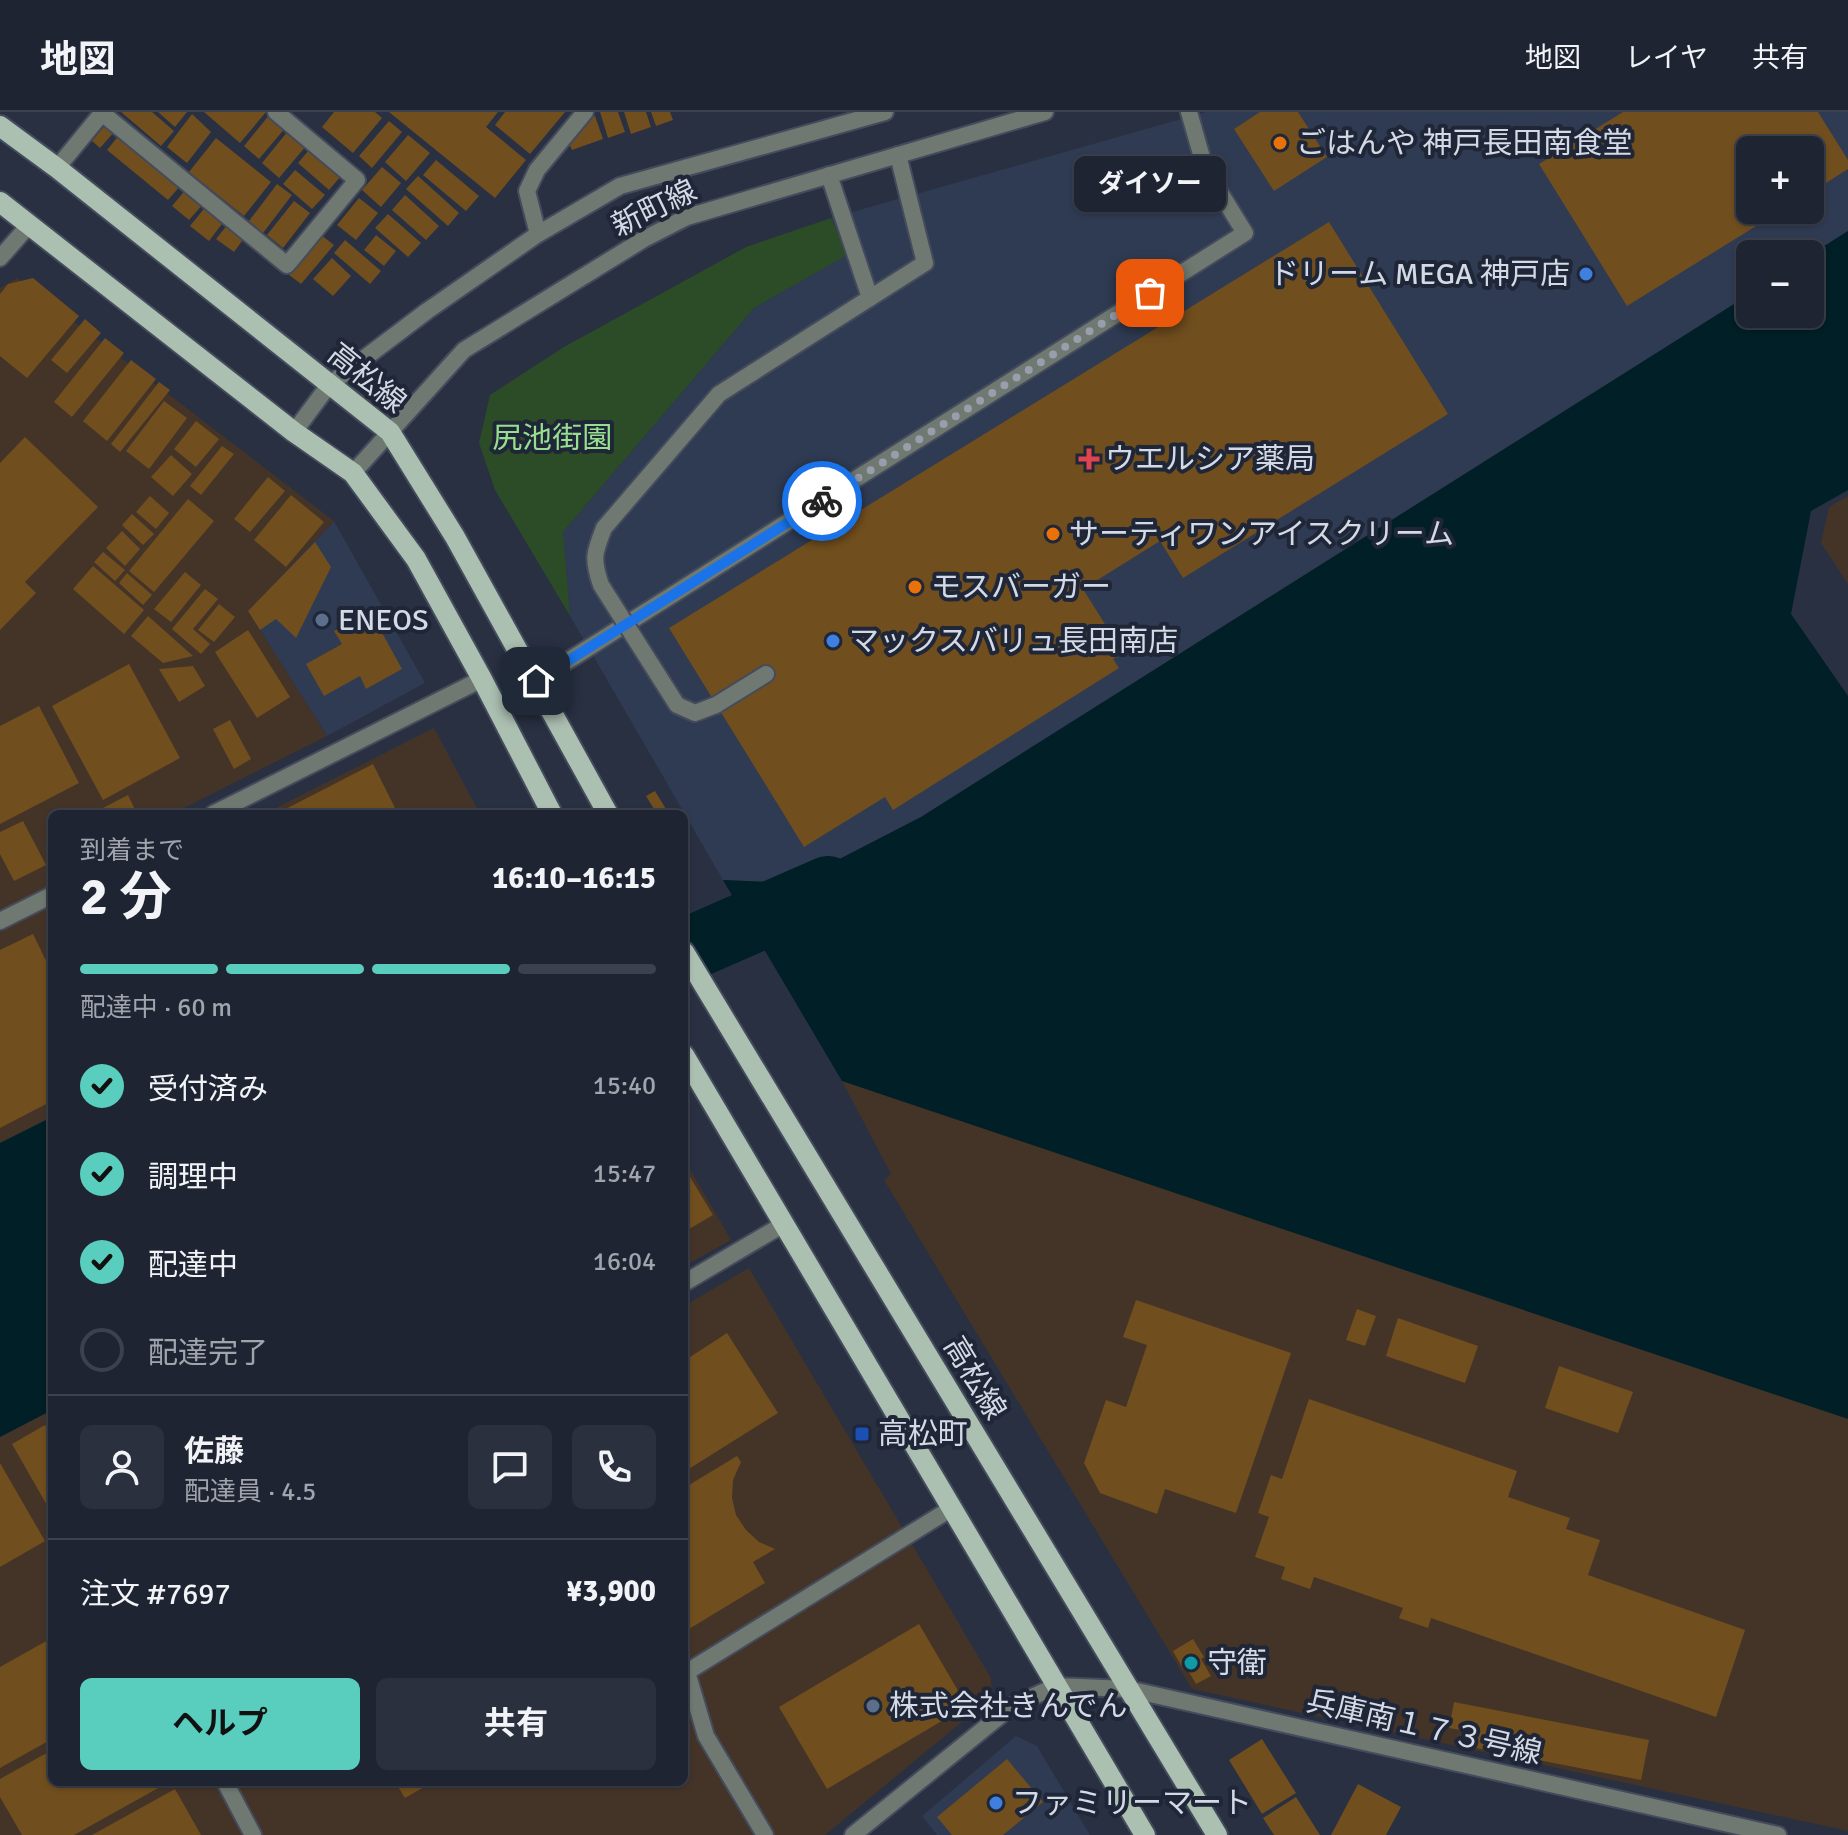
<!DOCTYPE html>
<html lang="ja">
<head>
<meta charset="utf-8">
<style>
	:root { --surface:#1e2432; --page:#2b303e; --text:#f1f3f6; --muted:#a1a4ac; --line:#3c414d; --accent:#59cebe }
	body { margin:0; font-family:Signika,"Noto Sans JP",sans-serif; background:var(--page); color:var(--text); height:100vh; display:flex; flex-direction:column; font-size:30px; white-space:nowrap }
	* { box-sizing:border-box; margin:0 }
	p { font-size:26px; color:var(--muted) }
	.icon { flex:none; width:44px; height:44px; fill:none; stroke:currentColor; stroke-width:2; stroke-linecap:round; stroke-linejoin:round }
	.map { position:relative; flex:1; overflow:hidden }
	.sheet { position:absolute; left:48px; top:698px; width:640px; height:976px; display:flex; flex-direction:column; background:var(--surface); border-radius:12px; box-shadow:0 2px 6px #0004,0 0 0 2px var(--line) }
	.sheet>* { flex:none }
	.tools { position:absolute; left:1736px; top:24px; display:grid; gap:16px }
	.tools a { display:grid; place-items:center; width:88px; height:88px; border-radius:12px; background:var(--surface); box-shadow:0 2px 6px #0004,0 0 0 2px var(--line); font-size:40px }
	.pin { position:absolute; display:grid; place-items:center; width:68px; height:68px; color:#fff; margin:-34px; border-radius:16px; box-shadow:0 4px 12px #0006 }
	.courier { position:absolute; display:grid; place-items:center; width:80px; height:80px; margin:-40px; border:6px solid #1a73e8; border-radius:50%; background:#fff; color:#222; box-shadow:0 2px 10px #0007 }
	.bubble { position:absolute; height:56px; border-radius:12px; background:var(--surface); box-shadow:0 2px 6px #0004,0 0 0 2px var(--line); font-size:26px; font-weight:700; line-height:56px; text-align:center }
	.summary em { font-style:normal; font-weight:700 }
	.summary div { display:flex; flex-direction:column-reverse }
	.summary { display:flex; align-items:center; justify-content:space-between; height:136px; padding:0 32px }
	h1 { font-size:52px; font-weight:700; line-height:60px }
	.bar { display:grid; grid-template-columns:repeat(4,1fr); gap:12px 8px; align-content:center; height:96px; padding:0 32px }
	.bar i { height:10px; border-radius:6px; background:var(--line) }
	.bar .current { background:var(--accent) }
	.bar p { grid-column:span 4 }
	.line { display:flex; align-items:center; gap:20px; padding:0 32px; border-top:2px solid var(--line) }
	.line div { flex:1 }
	.round { display:grid; place-items:center; flex:none; width:84px; height:84px; border-radius:12px; background:var(--page) }
	ol { padding:0 32px; list-style:none }
	li { display:flex; align-items:center; gap:24px; height:88px }
	li p { margin-inline-start:auto }
	li .icon { padding:8px; border-radius:50%; background:var(--accent); color:#111; stroke-width:4 }
	li:last-child { color:var(--muted) }
	li i { width:44px; height:44px; border:4px solid var(--line); border-radius:50% }
	.primary-button { display:flex; gap:16px; margin-top:auto; padding:16px 32px }
	.primary-button a { flex:1; height:92px; border-radius:12px; background:var(--accent); color:#111; font-size:32px; font-weight:700; line-height:92px; text-align:center }
	.primary-button a+a { background:var(--page); color:var(--text) }
	header { display:flex; align-items:center; gap:48px; box-sizing:border-box; height:112px; padding:0 40px; background:var(--surface); border-bottom:2px solid var(--line) }
	header strong { font-size:38px }
	nav { display:flex; gap:44px; margin-inline-start:auto; font-size:28px }
	.map>svg:first-child { display:block }
	.built { fill:#2f3b52; fill-rule:evenodd }
	.industrial { fill:#443428 }
	.green { fill:#2b4c27 }
	.water { fill:#001f26 }
	.lines { fill:none; stroke-linecap:round; stroke-linejoin:round }
	.river { stroke:#001f26; stroke-width:64 }
	.building { fill:#704e1e }
	.service-casing { stroke:#444b5c; stroke-width:20 }
	.minor-casing { stroke:#444b5c; stroke-width:20 }
	.tertiary-casing { stroke:#444b5c; stroke-width:20 }
	.primary-casing { stroke:#444b5c; stroke-width:24 }
	.service { stroke:#6f7871; stroke-width:16 }
	.minor { stroke:#6f7871; stroke-width:16 }
	.tertiary { stroke:#6f7871; stroke-width:16 }
	.primary { stroke:#acc0b2; stroke-width:20 }
	.service-bridge-casing { stroke:#444b5c; stroke-width:20; stroke-linecap:butt }
	.service-bridge { stroke:#6f7871; stroke-width:16 }
	.done { stroke:#989eac; stroke-width:8; stroke-dasharray:0 14.4 }
	.route { stroke:#1a73e8; stroke-width:10 }
	.food-dot { fill:#e8710a; stroke:#1e2637; stroke-width:3 }
	.shop-dot { fill:#3f7fe0; stroke:#1e2637; stroke-width:3 }
	.health-dot { fill:#e0444e; stroke:#1e2637; stroke-width:3 }
	.service-dot { fill:#5c6f8a; stroke:#1e2637; stroke-width:3 }
	.transit-dot { fill:#1a4fb4; stroke:#1e2637; stroke-width:3 }
	.culture-dot { fill:#0f9aa8; stroke:#1e2637; stroke-width:3 }
	.labels { text-anchor:middle; stroke-width:8; stroke-linejoin:round; paint-order:stroke }
	.poi-label { font-size:30px; fill:#d4dae5; stroke:#1e2637; text-anchor:start }
	.street-label { font-size:30px; fill:#d4dae5; stroke:#1e2637 }
	.park-label { font-size:30px; fill:#97de8f; stroke:#1e2637 }
</style>
</head>
<body>
<header>
<strong>地図</strong>
<nav><a>地図</a><a>レイヤ</a><a>共有</a></nav>
</header>
<div class="map">
<svg width="1848" height="1723" viewBox="0 0 1848 1723">
	<rect width="100%" height="100%" fill="#283042"/>
	<g class="built">
		<path d="M1206 0H1848V119L1810 143 1750 142V182L921 705 793 771 723 768 570 504 563 420 754 196 846 143 831 106ZM1750 38H1810V98H1750Z"/>
		<path d="M334 409 425 571 327 624 248 499Z"/>
		<path d="M1016 1624 1037 1634 1090 1723H937L922 1704Z"/>
	</g>
	<g class="industrial">
		<path d="M17 166 334 409 248 499 327 624 172 702H52V1005L0 1031V176Z"/>
		<path d="M1848 384V472L1821 431 1829 395Z"/>
		<path d="M434 616 480 702H264Z"/>
		<path d="M842 969 1848 1306V1719L1192 1577 884 1068 891 1062Z"/>
		<path d="M684 1047 731 1128 684 1154Z"/>
		<path d="M749 1156 991 1566 992 1585 825 1723H0V1325L52 1298V1670H684V1194Z"/>
	</g>
	<path class="green" d="M831 106 847 143 754 196 563 420 570 504 495 378 479 331 490 283 564 235 746 135Z"/>
	<g class="water">
		<path d="M1848 119V378L1811 399 1791 502 1848 584V1307L842 969 723 768 793 771 921 705 1750 182V202H1810V143Z"/>
		<path d="M52 1005V1298L0 1325V1031Z"/>
	</g>
	<g class="lines">
		<path class="river" d="M684 839 828 776"/>
	</g>
	<g class="building">
		<path d="M121 0H152L174 19 161 34Z"/>
		<path d="M158 0H187L175 15Z"/>
		<path d="M204 0H266L240 31Z"/>
		<path d="M334 0H375L382 6 353 41 322 15Z"/>
		<path d="M389 0H498L486 15 526 48 495 86Z"/>
		<path d="M505 0H565L530 42 495 13Z"/>
		<path d="M600 0H618L625 20 608 26Z"/>
		<path d="M624 0H646L651 15 631 22Z"/>
		<path d="M651 0H670L673 8 656 14Z"/>
		<path d="M1260 0H1298L1327 45 1274 79 1234 17Z"/>
		<path d="M1623 0H1818L1848 48V57L1810 81V38H1750V98H1782L1627 194 1539 52Z"/>
		<path d="M192 2 211 20 187 51 167 35Z"/>
		<path d="M270 2 286 15 259 47 244 34Z"/>
		<path d="M595 4 603 27 572 38 568 29 586 7Z"/>
		<path d="M389 9 402 20 372 56 359 44Z"/>
		<path d="M107 11 116 18 100 36 92 29Z"/>
		<path d="M288 19 306 34 279 66 262 51Z"/>
		<path d="M120 22 181 73 168 88 107 38Z"/>
		<path d="M408 23 430 41 406 69 385 50Z"/>
		<path d="M216 26 271 70 244 104 189 60Z"/>
		<path d="M309 38 341 64 329 78 298 51Z"/>
		<path d="M436 48 479 84 466 99 423 63Z"/>
		<path d="M382 55 401 71 381 95 362 78Z"/>
		<path d="M295 58 325 83 312 97 283 72Z"/>
		<path d="M418 64 459 101 448 114 406 77Z"/>
		<path d="M277 72 292 83 263 121 249 109Z"/>
		<path d="M187 76 204 91 189 108 172 94Z"/>
		<path d="M405 83 439 114 426 128 392 98Z"/>
		<path d="M359 86 378 101 356 128 337 113Z"/>
		<path d="M294 89 310 101 283 136 267 123Z"/>
		<path d="M207 93 225 108 209 129 190 114Z"/>
		<path d="M388 102 421 131 408 145 375 116Z"/>
		<path d="M1329 110 1448 302 1183 466 1160 429 1083 477 1123 541 1113 547 1119 556 893 698 885 685 804 735 669 516Z"/>
		<path d="M228 112 245 125 234 140 216 127Z"/>
		<path d="M321 123 334 133 301 172 288 162Z"/>
		<path d="M376 123 396 139 384 154 364 138Z"/>
		<path d="M345 128 381 159 370 172 334 141Z"/>
		<path d="M332 146 351 164 333 184 313 167Z"/>
		<path d="M33 166 79 204 27 266 0 244V182L8 172Z"/>
		<path d="M85 207 101 221 67 261 51 248Z"/>
		<path d="M105 226 124 241 72 305 54 290Z"/>
		<path d="M131 248 156 267 107 329 83 309Z"/>
		<path d="M159 270 170 278 120 340 111 332Z"/>
		<path d="M164 289 187 306 149 357 126 339Z"/>
		<path d="M196 309 219 327 196 355 174 337Z"/>
		<path d="M25 325 98 395 25 470 36 481 0 518V351Z"/>
		<path d="M222 334 234 342 201 383 190 374Z"/>
		<path d="M171 343 192 362 173 384 151 365Z"/>
		<path d="M268 365 285 379 250 420 234 407Z"/>
		<path d="M291 383 324 410 286 455 254 428Z"/>
		<path d="M150 384 169 401 156 417 136 400Z"/>
		<path d="M188 387 214 409 154 480 129 459Z"/>
		<path d="M132 402 154 422 143 433 122 413Z"/>
		<path d="M122 419 140 437 125 454 106 436Z"/>
		<path d="M315 430 331 455 296 526 276 507 260 518 248 499Z"/>
		<path d="M103 440 125 458 115 469 94 450Z"/>
		<path d="M93 454 144 498 124 522 73 477Z"/>
		<path d="M185 460 201 473 171 510 154 497Z"/>
		<path d="M127 461 152 483 143 493 119 471Z"/>
		<path d="M205 477 218 487 193 517 210 532 201 542 172 517Z"/>
		<path d="M219 492 235 505 214 530 198 518Z"/>
		<path d="M370 499 402 557 366 577 360 564 324 584 306 552 342 532 334 519Z"/>
		<path d="M148 504 193 544 163 551 131 524Z"/>
		<path d="M248 518 290 585 257 606 215 540Z"/>
		<path d="M129 552 180 646 103 688 52 594Z"/>
		<path d="M193 554 205 574 179 590 159 557Z"/>
		<path d="M39 594 79 671 0 712V614Z"/>
		<path d="M230 608 251 647 234 657 213 617Z"/>
		<path d="M373 652 398 702H276Z"/>
		<path d="M655 679 669 702H657L646 684Z"/>
		<path d="M128 683 137 702H106L103 696Z"/>
		<path d="M23 709 46 753 14 769 0 742V720Z"/>
		<path d="M33 822 52 861V989L0 1016V838Z"/>
		<path d="M684 1055 713 1103 684 1120Z"/>
		<path d="M1136 1188 1291 1241 1236 1401 1165 1377 1157 1402 1100 1381 1084 1351 1106 1288 1126 1295 1147 1233 1123 1225Z"/>
		<path d="M1357 1197 1376 1204 1365 1234 1346 1228Z"/>
		<path d="M1398 1206 1478 1234 1465 1271 1386 1244Z"/>
		<path d="M727 1221 778 1301 684 1360V1249Z"/>
		<path d="M1559 1254 1633 1280 1618 1321 1545 1296Z"/>
		<path d="M1309 1287 1517 1359 1508 1385 1570 1406 1566 1417 1600 1428 1588 1463 1745 1518 1716 1605 1431 1506 1428 1516 1399 1506 1403 1496 1314 1465 1310 1477 1281 1467 1285 1455 1255 1445 1269 1405 1258 1401 1271 1363 1282 1367Z"/>
		<path d="M45 1313 52 1324V1402L12 1332Z"/>
		<path d="M737 1344 741 1350 733 1368 732 1386 736 1403 746 1418 759 1430 775 1437 753 1450 765 1471 684 1520V1376Z"/>
		<path d="M0 1351 45 1429 0 1455Z"/>
		<path d="M919 1512 967 1594 827 1677 779 1595Z"/>
		<path d="M50 1527 52 1531V1627L0 1656V1555Z"/>
		<path d="M1193 1527 1204 1545 1201 1547 1211 1564 1196 1572 1186 1555 1183 1557 1173 1539Z"/>
		<path d="M1454 1590 1649 1628 1641 1668 1476 1636 1479 1621 1449 1616Z"/>
		<path d="M1262 1627 1296 1681 1262 1702 1229 1648Z"/>
		<path d="M52 1638V1670H169L74 1723H22L0 1685V1667Z"/>
		<path d="M1007 1647 1043 1690 1003 1723H952L937 1705Z"/>
		<path d="M395 1670H433L405 1686Z"/>
		<path d="M1358 1672 1401 1695 1386 1723H1331Z"/>
		<path d="M175 1677 201 1723H92Z"/>
		<path d="M1296 1685 1320 1723H1274L1263 1706Z"/>
	</g>
	<g class="lines">
		<defs>
			<g id="service">
				<path d="M829 63 870 186"/>
				<path d="M538 122 527 79 537 58 585 0"/>
				<path d="M752 261 925 151 898 43"/>
				<path d="M536 569 1245 121 1205 56 1189 0"/>
				<path d="M716 593 766 562"/>
				<path d="M684 1171 784 1112"/>
				<path d="M225 1670 253 1723"/>
				<path d="M765 1723 706 1624 687 1560 952 1396"/>
				<path d="M853 1723 1012 1594 1056 1574"/>
			</g>
			<g id="minor">
				<path d="M102 1 287 153 357 68 276 0"/>
				<path d="M57 56 103 0"/>
				<path d="M0 146 30 112"/>
				<path d="M213 702 482 567"/>
				<path d="M0 809 52 783"/>
				<path d="M1056 1574 1128 1577 1778 1723"/>
			</g>
			<g id="tertiary">
				<path d="M294 320 329 273 427 199 538 122 620 74 885 0"/>
				<path d="M353 361 464 238 644 127 687 105 1045 0"/>
			</g>
			<g id="primary">
				<path d="M0 14 57 56 390 320 455 425 608 702"/>
				<path d="M0 90 294 320 353 361 416 447 482 567 552 702"/>
				<path d="M684 840 1217 1723"/>
				<path d="M684 943 1145 1723"/>
			</g>
		</defs>
		<use href="#service" class="service-casing"/>
		<use href="#minor" class="minor-casing"/>
		<use href="#tertiary" class="tertiary-casing"/>
		<use href="#primary" class="primary-casing"/>
		<use href="#service" class="service"/>
		<use href="#minor" class="minor"/>
		<use href="#tertiary" class="tertiary"/>
		<use href="#primary" class="primary"/>
		<defs>
			<path id="service-bridge" d="M716 593 695 601 677 593 601 473C592 447 594 441 604 416L719 282 752 261"/>
		</defs>
		<use href="#service-bridge" class="service-bridge-casing"/>
		<use href="#service-bridge" class="service-bridge"/>
	</g>
	<g class="lines">
		<path class="done" d="M822 389 1150 181"/>
		<path class="route" d="M536 569 822 389"/>
	</g>
	<g class="food-dot">
		<circle cx="1280" cy="31" r="8"/>
		<circle cx="1053" cy="422" r="8"/>
		<circle cx="915" cy="475" r="8"/>
	</g>
	<g class="shop-dot">
		<circle cx="1586" cy="162" r="8"/>
		<circle cx="833" cy="529" r="8"/>
		<circle cx="996" cy="1691" r="8"/>
	</g>
	<path class="health-dot" d="M1085 335h8v8h8v8h-8v8h-8v-8h-8v-8h8z"/>
	<g class="service-dot">
		<circle cx="322" cy="508" r="8"/>
		<circle cx="873" cy="1594" r="8"/>
	</g>
	<rect class="transit-dot" x="854" y="1314" width="16" height="16" rx="4"/>
	<circle class="culture-dot" cx="1191" cy="1551" r="8"/>
	<g class="labels">
		<g class="poi-label">
			<text x="1296" y="41">ごはんや 神戸長田南食堂</text>
			<text x="1570" y="172" text-anchor="end">ドリーム MEGA 神戸店</text>
			<text x="1105" y="357">ウエルシア薬局</text>
			<text x="1069" y="432">サーティワンアイスクリーム</text>
			<text x="931" y="485">モスバーガー</text>
			<text x="338" y="518">ENEOS</text>
			<text x="849" y="539">マックスバリュ長田南店</text>
			<text x="878" y="1332">高松町</text>
			<text x="1207" y="1561">守衛</text>
			<text x="889" y="1604">株式会社きんでん</text>
			<text x="1012" y="1701">ファミリーマート</text>
		</g>
		<g class="street-label">
			<text transform="translate(654 96) rotate(-26)" y="10">新町線</text>
			<text transform="translate(367 266) rotate(39)" y="10">高松線</text>
			<text transform="translate(975 1266) rotate(59)" y="10">高松線</text>
			<text transform="translate(1424 1615) rotate(13)" y="10">兵庫南１７３号線</text>
		</g>
		<g class="park-label">
			<text x="552" y="336">尻池街園</text>
		</g>
	</g>
</svg>
<div class="tools">
<a>+</a>
<a>−</a>
</div>
<div class="pin" style="left:1150px;top:181px;background:#ea580c"><svg class="icon" aria-label="bag" viewBox="0 0 24 24"><path d="M5 8h14l-1 12H6zM9 8a3 3 0 0 1 6 0"/></svg></div>
<div class="pin" style="left:536px;top:569px;background:#1f2937"><svg class="icon" aria-label="home" viewBox="0 0 24 24"><path d="M3 11l9-7 9 7M6 9v11h12V9"/></svg></div>
<div class="courier" style="left:822px;top:389px"><svg class="icon" aria-label="bike" viewBox="0 0 24 24"><circle cx="6" cy="16" r="4"/><circle cx="18" cy="16" r="4"/><path d="M6 16l4-8h5l3 8M10 8l3 8H6M13 5h3"/></svg></div>
<div class="bubble" style="left:1074px;top:44px;width:152px">ダイソー</div>
<section class="sheet">
<div class="summary"><div><h1>2 分</h1><p>到着まで</p></div><em>16:10–16:15</em></div>
<div class="bar"><i class="current"></i><i class="current"></i><i class="current"></i><i></i><p>配達中 · 60 m</p></div>
<ol>
<li><svg class="icon" aria-label="check" viewBox="0 0 24 24"><path d="M5 12l5 5 9-10"/></svg>受付済み<p>15:40</p></li>
<li><svg class="icon" aria-label="check" viewBox="0 0 24 24"><path d="M5 12l5 5 9-10"/></svg>調理中<p>15:47</p></li>
<li><svg class="icon" aria-label="check" viewBox="0 0 24 24"><path d="M5 12l5 5 9-10"/></svg>配達中<p>16:04</p></li>
<li><i></i>配達完了</li>
</ol>
<div class="line" style="height:144px"><a class="round"><svg class="icon" aria-label="person" viewBox="0 0 24 24"><circle cx="12" cy="8" r="4"/><path d="M4 21q1-7 8-7t8 7"/></svg></a><div><b>佐藤</b><p>配達員 · 4.5</p></div><a class="round"><svg class="icon" aria-label="chat" viewBox="0 0 24 24"><path d="M4 5h16v11H9l-5 4z"/></svg></a><a class="round"><svg class="icon" aria-label="phone" viewBox="0 0 24 24"><path d="M5 4h4l2 5-3 2q2 4 5 5l2-3 5 2v4C11 20 4 13 5 4z"/></svg></a></div>
<div class="line" style="height:104px"><div>注文 #7697</div><b>¥3,900</b></div>
<div class="primary-button"><a>ヘルプ</a><a>共有</a></div>
</section>
</div>
</body>
</html>
